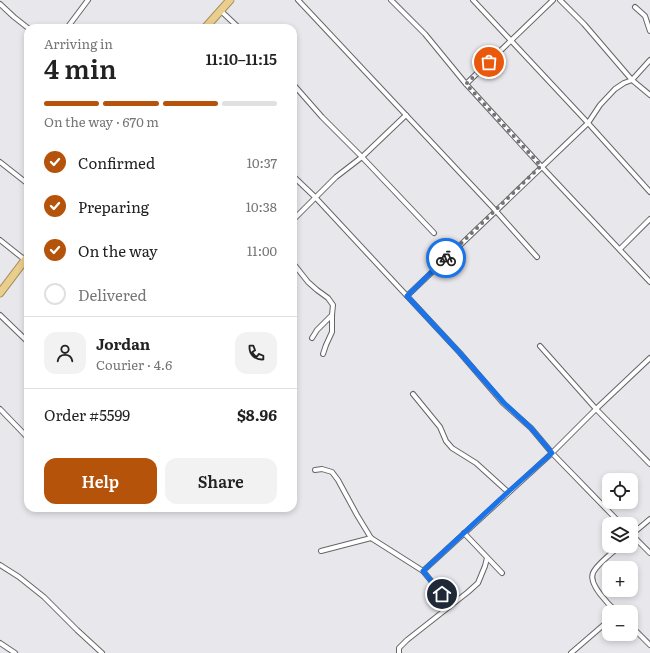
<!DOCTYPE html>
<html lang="en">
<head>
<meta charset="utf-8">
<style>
	:root { --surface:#fff; --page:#f2f2f2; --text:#222; --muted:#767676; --line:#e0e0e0; --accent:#b45309 }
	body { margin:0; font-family:Literata,serif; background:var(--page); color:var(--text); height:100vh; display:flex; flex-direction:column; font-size:15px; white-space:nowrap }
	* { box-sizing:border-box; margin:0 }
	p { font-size:13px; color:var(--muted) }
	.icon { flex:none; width:22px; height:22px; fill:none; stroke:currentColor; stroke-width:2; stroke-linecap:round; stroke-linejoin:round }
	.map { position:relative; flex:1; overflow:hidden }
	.side { position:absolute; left:24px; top:24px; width:273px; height:488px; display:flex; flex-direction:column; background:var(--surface); border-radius:12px; box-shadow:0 2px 6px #0003 }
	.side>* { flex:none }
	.fabs { position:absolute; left:602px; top:473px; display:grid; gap:8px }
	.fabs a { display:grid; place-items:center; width:36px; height:36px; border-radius:8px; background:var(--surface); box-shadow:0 2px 6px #0003; font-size:20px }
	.pin { position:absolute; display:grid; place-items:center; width:34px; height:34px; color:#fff; margin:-17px; border:2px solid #fff; border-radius:50%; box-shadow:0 1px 4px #0007 }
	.courier { position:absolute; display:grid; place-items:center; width:40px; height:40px; margin:-20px; border:3px solid #1a73e8; border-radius:50%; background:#fff; color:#222; box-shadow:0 1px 5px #0007 }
	.headline em { font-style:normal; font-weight:600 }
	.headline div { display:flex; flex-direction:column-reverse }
	.headline { display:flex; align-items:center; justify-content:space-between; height:68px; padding:0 20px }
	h1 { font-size:26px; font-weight:600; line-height:30px }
	.bar { display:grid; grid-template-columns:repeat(4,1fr); gap:6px 4px; align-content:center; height:48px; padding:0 20px }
	.bar i { height:5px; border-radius:3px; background:var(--line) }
	.bar .selected { background:var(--accent) }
	.bar p { grid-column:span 4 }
	.line { display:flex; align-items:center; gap:10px; padding:0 20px; border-top:1px solid var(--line) }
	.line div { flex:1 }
	.round { display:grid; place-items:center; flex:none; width:42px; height:42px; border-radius:12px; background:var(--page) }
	ol { padding:0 20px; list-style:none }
	li { display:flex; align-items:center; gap:12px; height:44px }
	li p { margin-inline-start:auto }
	li .icon { padding:4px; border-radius:50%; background:var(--accent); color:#fff; stroke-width:4 }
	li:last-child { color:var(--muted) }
	li i { width:22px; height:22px; border:2px solid var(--line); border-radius:50% }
	.action { display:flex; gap:8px; margin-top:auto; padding:8px 20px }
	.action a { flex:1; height:46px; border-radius:12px; background:var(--accent); color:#fff; font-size:16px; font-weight:600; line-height:46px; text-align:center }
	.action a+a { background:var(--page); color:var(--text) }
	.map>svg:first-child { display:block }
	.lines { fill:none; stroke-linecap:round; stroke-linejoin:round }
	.minor-casing { stroke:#656568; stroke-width:6 }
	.trunk-casing { stroke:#a7905c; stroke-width:9 }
	.minor { stroke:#fff; stroke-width:4 }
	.trunk { stroke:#eace8e; stroke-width:7 }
	.done { stroke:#737376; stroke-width:4; stroke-dasharray:0 7.2 }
	.route { stroke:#1a73e8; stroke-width:5 }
</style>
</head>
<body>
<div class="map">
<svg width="650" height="653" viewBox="0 0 650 653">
	<rect width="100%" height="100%" fill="#e8e8ec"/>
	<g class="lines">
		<defs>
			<g id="minor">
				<path d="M298 0 496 211 537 257"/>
				<path d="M391 0 425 34 466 84 541 166 650 282"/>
				<path d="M473 0 588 123 650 192"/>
				<path d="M560 0 584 24 632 80 650 95"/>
				<path d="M0 4 14 17 28 28"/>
				<path d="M635 7 645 16 650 31"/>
				<path d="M221 11 239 28"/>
				<path d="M67 28 88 0"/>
				<path d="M293 84 322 117 362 157 434 233"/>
				<path d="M466 84 553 0"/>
				<path d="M0 162 28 184"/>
				<path d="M293 176 315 197 460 353 503 403 531 428 552 453 621 524"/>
				<path d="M293 220 336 177 362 157 406 115"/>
				<path d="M0 240 25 260"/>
				<path d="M620 249 650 219"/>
				<path d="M293 263 308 282 317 290 328 298 333 305 332 315V332L326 345 323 354"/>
				<path d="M407 296 588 123 600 105 615 89 624 83 632 80 650 60"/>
				<path d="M0 315 28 342"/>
				<path d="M312 338 317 330 332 315"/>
				<path d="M540 346 596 409 650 464"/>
				<path d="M413 394 440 427 446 441 452 448 476 463 508 492"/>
				<path d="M0 409 28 438"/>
				<path d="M315 470 322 469 332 472 338 480 357 515 371 538"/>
				<path d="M464 533 502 573"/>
				<path d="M631 534 650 553"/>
				<path d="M631 535 650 519"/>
				<path d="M321 551 371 538 423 571 552 453 596 409 650 358"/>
				<path d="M0 565 19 577 44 597 77 630 102 653"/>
				<path d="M423 571 451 605"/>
				<path d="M617 612C609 605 588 584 593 573 596 565 613 552 620 546"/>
				<path d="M631 626 650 645"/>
				<path d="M0 643 15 653"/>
				<path d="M399 653V648L407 640 468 592 478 583 485 566 487 558"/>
				<path d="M571 653 607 622 609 621"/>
			</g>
			<g id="trunk">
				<path d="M205 28 230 0"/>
				<path d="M0 293 28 256"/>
			</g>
		</defs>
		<use href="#minor" class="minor-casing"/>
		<use href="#trunk" class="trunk-casing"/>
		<use href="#minor" class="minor"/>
		<use href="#trunk" class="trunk"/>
	</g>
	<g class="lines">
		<path class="done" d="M446 258 541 166 466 84 489 62"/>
		<path class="route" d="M442 594 423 571 508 492 552 453 531 428 504 403 460 353 407 296 446 258"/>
	</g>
</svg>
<div class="fabs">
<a><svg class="icon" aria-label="locate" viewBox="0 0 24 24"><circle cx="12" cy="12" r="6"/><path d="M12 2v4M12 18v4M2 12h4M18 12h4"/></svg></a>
<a><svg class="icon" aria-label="layers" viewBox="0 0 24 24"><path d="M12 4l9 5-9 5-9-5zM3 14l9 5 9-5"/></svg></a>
<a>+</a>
<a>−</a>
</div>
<div class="pin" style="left:489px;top:62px;background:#ea580c"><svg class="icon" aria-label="bag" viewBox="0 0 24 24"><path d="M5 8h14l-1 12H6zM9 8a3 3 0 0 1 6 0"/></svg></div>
<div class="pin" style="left:442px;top:594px;background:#1f2937"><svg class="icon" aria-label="home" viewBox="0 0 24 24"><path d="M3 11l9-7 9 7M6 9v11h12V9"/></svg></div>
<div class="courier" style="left:446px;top:258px"><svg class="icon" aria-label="bike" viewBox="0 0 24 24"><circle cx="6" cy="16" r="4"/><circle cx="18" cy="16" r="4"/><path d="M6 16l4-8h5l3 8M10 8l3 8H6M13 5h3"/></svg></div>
<section class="side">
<div class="headline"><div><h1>4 min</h1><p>Arriving in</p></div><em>11:10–11:15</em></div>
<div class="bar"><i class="selected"></i><i class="selected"></i><i class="selected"></i><i></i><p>On the way · 670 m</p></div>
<ol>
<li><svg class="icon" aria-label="check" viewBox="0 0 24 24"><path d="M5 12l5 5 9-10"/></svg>Confirmed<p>10:37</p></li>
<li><svg class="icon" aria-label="check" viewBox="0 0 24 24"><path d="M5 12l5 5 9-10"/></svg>Preparing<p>10:38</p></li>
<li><svg class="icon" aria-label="check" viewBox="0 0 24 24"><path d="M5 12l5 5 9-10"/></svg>On the way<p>11:00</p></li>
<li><i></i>Delivered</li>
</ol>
<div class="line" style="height:72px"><a class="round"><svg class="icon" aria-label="person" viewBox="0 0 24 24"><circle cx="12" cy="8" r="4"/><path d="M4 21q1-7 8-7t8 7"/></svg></a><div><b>Jordan</b><p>Courier · 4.6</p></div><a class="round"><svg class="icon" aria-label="phone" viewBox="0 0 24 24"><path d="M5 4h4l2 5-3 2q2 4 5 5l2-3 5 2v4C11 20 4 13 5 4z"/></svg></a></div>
<div class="line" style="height:52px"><div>Order #5599</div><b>$8.96</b></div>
<div class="action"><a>Help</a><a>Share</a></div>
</section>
</div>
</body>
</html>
